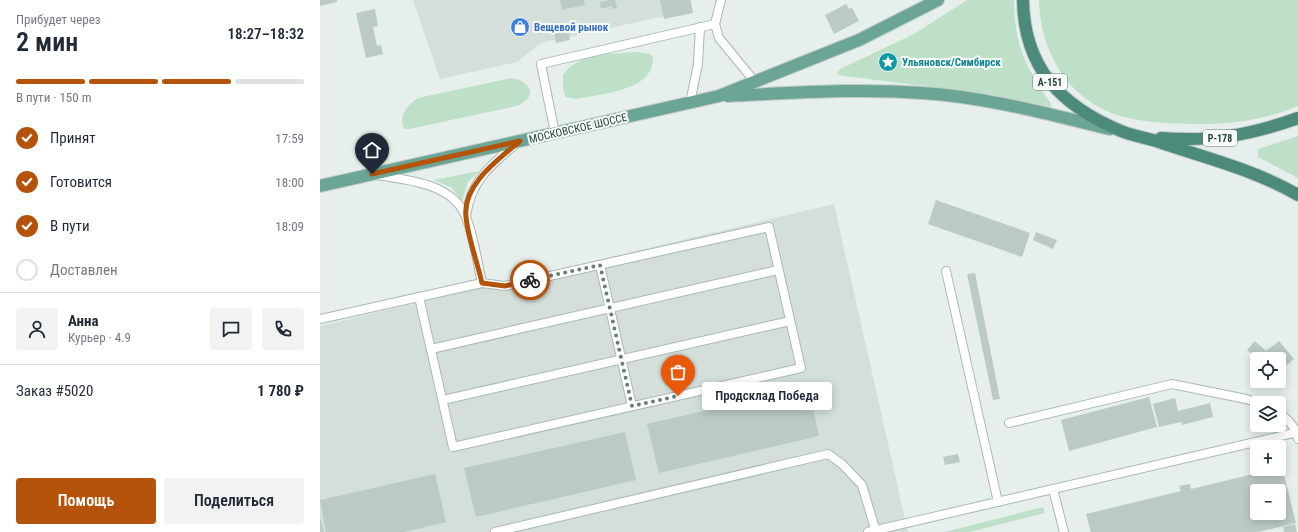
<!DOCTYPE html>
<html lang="ru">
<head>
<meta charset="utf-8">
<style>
	:root { --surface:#fff; --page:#f2f2f3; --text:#1f2937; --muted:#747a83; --line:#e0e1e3; --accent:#b45309 }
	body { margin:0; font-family:"Roboto Condensed",sans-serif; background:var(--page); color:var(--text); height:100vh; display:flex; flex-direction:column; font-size:15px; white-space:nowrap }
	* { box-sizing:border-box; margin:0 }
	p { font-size:13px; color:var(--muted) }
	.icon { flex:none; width:22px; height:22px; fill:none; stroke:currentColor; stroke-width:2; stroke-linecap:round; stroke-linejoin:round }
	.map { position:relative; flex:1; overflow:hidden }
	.panel { display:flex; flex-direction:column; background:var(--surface); width:320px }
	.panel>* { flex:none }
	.tools { position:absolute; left:930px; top:352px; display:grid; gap:8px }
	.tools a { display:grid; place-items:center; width:36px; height:36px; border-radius:4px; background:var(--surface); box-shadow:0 2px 10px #0003; font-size:20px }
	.pin { position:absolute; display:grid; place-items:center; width:34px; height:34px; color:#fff; margin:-41px -17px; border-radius:50% 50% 50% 0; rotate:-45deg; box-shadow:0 0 4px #0007 }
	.pin .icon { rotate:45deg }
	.courier { position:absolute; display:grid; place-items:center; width:40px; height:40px; margin:-20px; border:3px solid #b45309; border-radius:50%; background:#fff; color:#222; box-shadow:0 1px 5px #0007 }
	.bubble { position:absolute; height:28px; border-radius:4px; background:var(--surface); box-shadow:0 2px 10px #0003; font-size:13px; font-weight:600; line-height:28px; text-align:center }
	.headline em { font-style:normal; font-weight:600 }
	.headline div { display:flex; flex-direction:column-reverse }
	.headline { display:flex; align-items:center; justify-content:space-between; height:68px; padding:0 16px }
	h1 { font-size:26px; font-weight:600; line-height:30px }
	.bar { display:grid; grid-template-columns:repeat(4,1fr); gap:6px 4px; align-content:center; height:48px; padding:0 16px }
	.bar i { height:5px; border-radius:3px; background:var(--line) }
	.bar .selected { background:var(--accent) }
	.bar p { grid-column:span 4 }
	.line { display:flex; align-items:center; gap:10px; padding:0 16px; border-top:1px solid var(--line) }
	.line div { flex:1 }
	.round { display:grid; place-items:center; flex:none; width:42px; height:42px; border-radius:4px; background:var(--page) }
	ol { padding:0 16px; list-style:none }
	li { display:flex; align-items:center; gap:12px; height:44px }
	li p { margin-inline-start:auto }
	li .icon { padding:4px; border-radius:50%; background:var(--accent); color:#fff; stroke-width:4 }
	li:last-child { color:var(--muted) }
	li i { width:22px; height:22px; border:2px solid var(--line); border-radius:50% }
	.action { display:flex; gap:8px; margin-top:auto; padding:8px 16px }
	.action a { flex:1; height:46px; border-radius:4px; background:var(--accent); color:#fff; font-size:16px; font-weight:600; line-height:46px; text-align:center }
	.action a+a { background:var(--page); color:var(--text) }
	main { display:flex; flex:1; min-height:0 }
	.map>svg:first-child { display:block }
	.built { fill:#d4dfda }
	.green { fill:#bfe0c8 }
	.building { fill:#bbcac4; fill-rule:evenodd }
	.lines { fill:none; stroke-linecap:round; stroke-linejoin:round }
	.service-casing { stroke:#a8b8b2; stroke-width:10 }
	.primary-casing { stroke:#c2cac8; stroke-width:14 }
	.trunk-casing { stroke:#c2cac8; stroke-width:14 }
	.service { stroke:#fff; stroke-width:8 }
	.primary { stroke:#6aa596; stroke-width:12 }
	.trunk { stroke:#4c8a7c; stroke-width:12 }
	.done { stroke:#687f78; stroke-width:4; stroke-dasharray:0 7.2 }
	.route { stroke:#b45309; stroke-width:5 }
	.labels { text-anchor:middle; stroke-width:4; stroke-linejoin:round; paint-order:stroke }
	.shield { fill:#f7fbf9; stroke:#637a73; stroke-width:1 }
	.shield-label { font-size:10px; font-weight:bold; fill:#24423a }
	.shop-label { font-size:11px; font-weight:bold; fill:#366cbe; stroke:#f7fbf9; text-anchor:start }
	.culture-label { font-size:11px; font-weight:bold; fill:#0d838f; stroke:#f7fbf9; text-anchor:start }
	.street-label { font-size:11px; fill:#24423a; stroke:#f7fbf9 }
</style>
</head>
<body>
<main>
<section class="panel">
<div class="headline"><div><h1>2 мин</h1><p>Прибудет через</p></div><em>18:27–18:32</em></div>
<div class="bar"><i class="selected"></i><i class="selected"></i><i class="selected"></i><i></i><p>В пути · 150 m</p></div>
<ol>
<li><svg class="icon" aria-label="check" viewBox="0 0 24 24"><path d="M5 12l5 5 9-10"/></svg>Принят<p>17:59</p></li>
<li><svg class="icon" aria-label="check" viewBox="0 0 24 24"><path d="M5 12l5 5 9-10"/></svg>Готовится<p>18:00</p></li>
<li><svg class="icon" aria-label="check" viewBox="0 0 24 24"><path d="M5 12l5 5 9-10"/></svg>В пути<p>18:09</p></li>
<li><i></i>Доставлен</li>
</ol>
<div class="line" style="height:72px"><a class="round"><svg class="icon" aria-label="person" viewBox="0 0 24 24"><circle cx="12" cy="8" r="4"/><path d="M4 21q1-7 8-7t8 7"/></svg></a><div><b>Анна</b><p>Курьер · 4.9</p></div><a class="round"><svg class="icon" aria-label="chat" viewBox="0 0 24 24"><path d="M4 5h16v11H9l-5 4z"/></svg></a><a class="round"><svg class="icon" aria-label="phone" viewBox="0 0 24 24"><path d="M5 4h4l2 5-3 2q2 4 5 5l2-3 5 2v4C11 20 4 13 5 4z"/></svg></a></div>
<div class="line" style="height:52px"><div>Заказ #5020</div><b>1 780 ₽</b></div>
<div class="action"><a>Помощь</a><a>Поделиться</a></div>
</section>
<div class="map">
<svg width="978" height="532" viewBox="0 0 978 532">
	<rect width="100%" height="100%" fill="#e6efeb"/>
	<g class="built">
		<path d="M93 0H371L373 10 221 43 197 62 120 79Z"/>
		<path d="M514 204 588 532H0V326Z"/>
	</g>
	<g class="green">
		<path d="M647 0H694C695 48 705 65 731 104V109L611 87 517 75 518 71 520 69 594 34Z"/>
		<path d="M719 0H978V106C943 121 906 125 868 124 844 123 817 122 794 114 745 96 720 49 719 0Z"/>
		<path d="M316 52 330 54 333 58C334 91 280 94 256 99L246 97 243 89V75C257 53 293 54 316 52Z"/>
		<path d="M191 78C204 79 219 91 204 102 201 105 196 106 192 107L89 129H84C78 116 88 104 98 98Z"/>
		<path d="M978 136V178L938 157V149Z"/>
		<path d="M159 171 148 182 142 201 132 188 114 180Z"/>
		<path d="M723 507 725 513 650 532H625Z"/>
	</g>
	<g class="building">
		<path d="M0 0H17V2L0 6Z"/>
		<path d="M240 0H264L265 5 242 10Z"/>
		<path d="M290 0H295L297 8 292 9V6L281 9 280 2Z"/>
		<path d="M340 0H370L373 13 344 19Z"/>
		<path d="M526 4 529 9 532 8 539 21 514 34 505 15Z"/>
		<path d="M55 9 58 26 53 27 57 46 61 45 63 54 46 58 36 13Z"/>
		<path d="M248 29 250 40 236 43 234 33Z"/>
		<path d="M616 200 710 233 702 257 608 224Z"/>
		<path d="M716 232 737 240 733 249 713 240Z"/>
		<path d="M655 273 680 399 673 400 647 274Z"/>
		<path d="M935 341 946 351 959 341 974 359 959 371V359H945L943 357 937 359 927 350Z"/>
		<path d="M488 387 499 436 339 473 327 424Z"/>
		<path d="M829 397 837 427 749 451 741 420Z"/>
		<path d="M855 398 858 411 890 403 893 417 862 425 861 422 839 427 833 404Z"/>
		<path d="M305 432 316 480 156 517 144 468Z"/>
		<path d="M638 454 640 462 625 465 623 457Z"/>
		<path d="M962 467 976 523 938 532H771L766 514 861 491 859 486 870 484 871 489ZM937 491H959V513H937Z"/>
		<path d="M115 474 126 522 84 532H6L0 500Z"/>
		<path d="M0 520H1L4 532H0Z"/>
		<path d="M975 524 977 532H964L963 527Z"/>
	</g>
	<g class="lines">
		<defs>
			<g id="service">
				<path d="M401 0 395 24 399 38 435 82"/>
				<path d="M370 103 378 64 380 27"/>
				<path d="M235 133 221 64 395 24"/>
				<path d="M57 175C87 180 133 183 146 217 154 237 157 261 162 283L185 286 449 227 481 368 133 447 99 297"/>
				<path d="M146 216C151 180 171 165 198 142"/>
				<path d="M280 265 312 406"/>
				<path d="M626 271 678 502"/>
				<path d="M0 319 162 283"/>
				<path d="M111 349 458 270"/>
				<path d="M123 400 470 321"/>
				<path d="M959 413C968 419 976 428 978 439"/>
				<path d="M689 423 852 384 926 399 939 403"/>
				<path d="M733 489 744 532"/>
				<path d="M175 532 508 454 522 464 542 485 556 532"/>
				<path d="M548 532 978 432"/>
			</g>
			<g id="primary">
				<path d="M408 96C473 93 538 88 602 93 666 97 728 114 790 129"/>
				<path d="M0 186 399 96 539 40 618 0"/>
			</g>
			<g id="trunk">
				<path d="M703 0C704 68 741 106 801 131 813 136 827 138 839 142 886 158 935 170 978 195"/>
				<path d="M841 138C891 142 931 135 978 118"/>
			</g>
		</defs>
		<use href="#service" class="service-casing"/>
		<use href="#primary" class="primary-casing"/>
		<use href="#trunk" class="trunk-casing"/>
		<use href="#service" class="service"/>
		<use href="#primary" class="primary"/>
		<use href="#trunk" class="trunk"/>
	</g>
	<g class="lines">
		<path class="done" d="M210 280 280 265 312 406 358 396"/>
		<path class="route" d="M52 174 200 141C179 159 142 185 146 217 148 238 157 261 162 283L185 286 210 280"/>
	</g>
	<defs>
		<symbol id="shop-disc" viewBox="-11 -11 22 22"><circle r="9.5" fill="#3f7fe0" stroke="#f7fbf9"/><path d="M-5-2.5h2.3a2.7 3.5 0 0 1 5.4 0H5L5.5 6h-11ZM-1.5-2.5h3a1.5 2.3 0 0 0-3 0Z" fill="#fff"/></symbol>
		<symbol id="sight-disc" viewBox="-11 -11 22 22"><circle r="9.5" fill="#0f9aa8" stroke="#f7fbf9"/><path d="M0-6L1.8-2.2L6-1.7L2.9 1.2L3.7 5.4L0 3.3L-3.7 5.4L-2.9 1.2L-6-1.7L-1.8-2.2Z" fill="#fff"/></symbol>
	</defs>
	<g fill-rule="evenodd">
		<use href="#shop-disc" x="189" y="16" width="22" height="22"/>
		<use href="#sight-disc" x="557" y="51" width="22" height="22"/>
	</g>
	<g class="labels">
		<g class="shield">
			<rect x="713" y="74" width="34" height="16" rx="3"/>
			<rect x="883" y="130" width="34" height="16" rx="3"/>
		</g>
		<g class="shield-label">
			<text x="730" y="86">А-151</text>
			<text x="900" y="142">Р-178</text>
		</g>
		<g class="shop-label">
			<text x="214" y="31">Вещевой рынок</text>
		</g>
		<g class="culture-label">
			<text x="582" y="66">Ульяновск/Симбирск</text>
		</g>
		<g class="street-label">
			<text transform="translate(258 128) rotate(-13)" y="4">МОСКОВСКОЕ ШОССЕ</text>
		</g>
	</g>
</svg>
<div class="tools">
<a><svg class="icon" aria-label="locate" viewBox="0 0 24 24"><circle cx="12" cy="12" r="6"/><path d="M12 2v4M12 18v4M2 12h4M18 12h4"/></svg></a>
<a><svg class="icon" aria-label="layers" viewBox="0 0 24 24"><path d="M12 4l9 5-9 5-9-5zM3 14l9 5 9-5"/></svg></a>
<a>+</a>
<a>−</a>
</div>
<div class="pin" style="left:358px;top:396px;background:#ea580c"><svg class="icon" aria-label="bag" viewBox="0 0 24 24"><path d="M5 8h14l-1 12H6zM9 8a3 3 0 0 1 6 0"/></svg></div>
<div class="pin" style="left:52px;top:174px;background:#1f2937"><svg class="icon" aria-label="home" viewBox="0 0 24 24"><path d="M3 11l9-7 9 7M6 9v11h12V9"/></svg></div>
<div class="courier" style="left:210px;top:280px"><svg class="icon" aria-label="bike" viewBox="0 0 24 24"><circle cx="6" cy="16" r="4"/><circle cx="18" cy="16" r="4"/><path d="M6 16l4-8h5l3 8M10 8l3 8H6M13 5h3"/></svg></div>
<div class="bubble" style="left:382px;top:382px;width:130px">Продсклад Победа</div>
</div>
</main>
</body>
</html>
